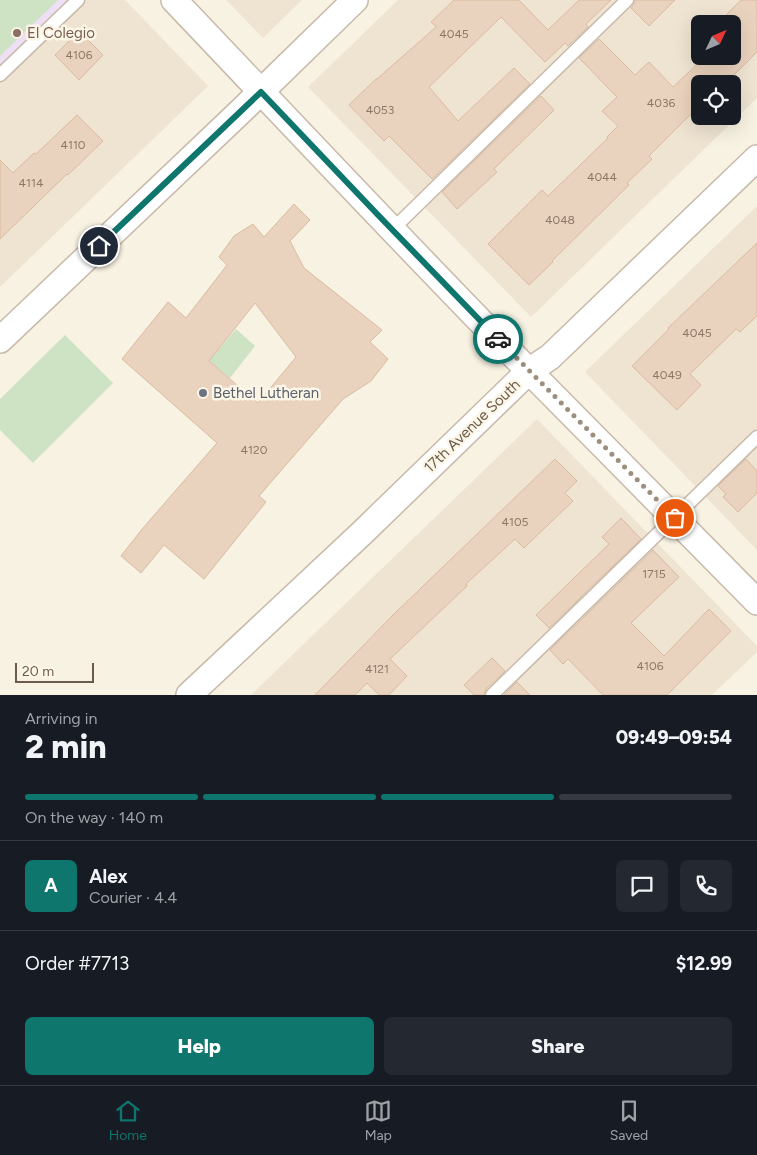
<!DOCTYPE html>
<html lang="en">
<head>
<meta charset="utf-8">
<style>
	:root { --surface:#171b24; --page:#242831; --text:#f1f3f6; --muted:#9ea1a6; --line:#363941; --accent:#0f766e }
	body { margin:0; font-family:Figtree,sans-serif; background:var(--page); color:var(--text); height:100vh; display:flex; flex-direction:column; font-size:19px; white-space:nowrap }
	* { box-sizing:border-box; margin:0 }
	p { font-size:16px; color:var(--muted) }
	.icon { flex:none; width:28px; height:28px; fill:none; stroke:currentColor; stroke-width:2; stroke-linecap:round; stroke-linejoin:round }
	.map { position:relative; height:695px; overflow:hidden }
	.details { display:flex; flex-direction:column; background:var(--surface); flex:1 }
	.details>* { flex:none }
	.needle { width:32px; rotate:46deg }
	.buttons { position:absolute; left:691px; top:15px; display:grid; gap:10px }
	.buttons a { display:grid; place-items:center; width:50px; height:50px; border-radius:8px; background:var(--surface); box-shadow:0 5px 20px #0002; font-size:25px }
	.scale { position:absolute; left:15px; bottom:12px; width:79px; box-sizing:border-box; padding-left:5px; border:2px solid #6c5a4c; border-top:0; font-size:14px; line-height:18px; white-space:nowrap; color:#6c5a4c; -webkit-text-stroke:4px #fcf6e7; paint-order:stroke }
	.pin { position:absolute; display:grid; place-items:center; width:42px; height:42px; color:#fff; margin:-21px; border:2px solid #fff; border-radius:50%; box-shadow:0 1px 5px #0007 }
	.courier { position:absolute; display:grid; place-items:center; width:50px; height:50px; margin:-25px; border:4px solid #0f766e; border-radius:50%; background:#fff; color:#222; box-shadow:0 1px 6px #0007 }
	.headline em { font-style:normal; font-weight:800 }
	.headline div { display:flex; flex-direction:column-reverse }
	.headline { display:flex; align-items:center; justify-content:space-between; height:85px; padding:0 25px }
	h1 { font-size:32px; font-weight:800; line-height:38px }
	.bar { display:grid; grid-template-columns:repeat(4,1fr); gap:8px 5px; align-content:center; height:60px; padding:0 25px }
	.bar i { height:6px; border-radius:4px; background:var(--line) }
	.bar .current { background:var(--accent) }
	.bar p { grid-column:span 4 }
	.line { display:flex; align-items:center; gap:12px; padding:0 25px; border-top:1px solid var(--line) }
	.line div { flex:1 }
	.round { display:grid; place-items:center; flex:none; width:52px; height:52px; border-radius:8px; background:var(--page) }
	.button { display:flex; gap:10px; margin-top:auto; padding:10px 25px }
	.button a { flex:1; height:58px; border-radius:8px; background:var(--accent); color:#fff; font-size:20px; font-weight:800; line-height:58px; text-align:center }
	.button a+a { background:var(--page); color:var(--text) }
	.menu { display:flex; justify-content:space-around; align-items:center; height:70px; border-top:1px solid var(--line); background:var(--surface); font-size:14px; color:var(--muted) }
	.menu a { display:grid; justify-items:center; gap:2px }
	.menu .current { color:var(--accent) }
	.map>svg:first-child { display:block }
	.residential { fill:#efe4d2; fill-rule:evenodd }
	.education { fill:#eedff4 }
	.green { fill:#cde3c3 }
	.building { fill:#ead3be; stroke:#dabba0; fill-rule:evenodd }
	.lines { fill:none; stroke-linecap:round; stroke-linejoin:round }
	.lane-casing { stroke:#c7baab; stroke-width:15 }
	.street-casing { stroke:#c7baab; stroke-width:28 }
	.lane { stroke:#fff; stroke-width:12 }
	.street { stroke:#fff; stroke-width:25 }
	.done { stroke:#9d8f80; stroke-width:5; stroke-dasharray:0 9 }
	.route { stroke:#0f766e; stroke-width:6 }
	.education-dot { fill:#8d6e63; stroke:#fcf6e7; stroke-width:2 }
	.worship-dot { fill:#6b7280; stroke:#fcf6e7; stroke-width:2 }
	.labels { text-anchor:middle; stroke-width:5; stroke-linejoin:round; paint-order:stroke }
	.number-label { font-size:12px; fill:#8c7868 }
	.education-label { font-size:15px; fill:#785e54; stroke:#fcf6e7; text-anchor:start }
	.worship-label { font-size:15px; fill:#5b616d; stroke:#fcf6e7; text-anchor:start }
	.street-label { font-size:15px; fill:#6c5a4c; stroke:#fcf6e7 }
</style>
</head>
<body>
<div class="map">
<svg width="757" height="695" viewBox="0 0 757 695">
	<rect width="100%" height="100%" fill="#f8f2e2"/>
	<g class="residential">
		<path d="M67 0H125L208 86 0 287V65Z"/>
		<path d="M226 0H302L263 38Z"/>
		<path d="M398 0H757V98L531 317 308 87ZM700 24H732V56H700ZM700 84H732V116H700Z"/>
		<path d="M757 206V550L585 372Z"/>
		<path d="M537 419 757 646V652L712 695H251Z"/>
	</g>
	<path class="education" d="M0 0H67L0 65Z"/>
	<g class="green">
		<path d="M0 0H58L0 56Z"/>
		<path d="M236 329 255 346 230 378 209 361Z"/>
		<path d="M65 335 113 383 33 463 0 430V399Z"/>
	</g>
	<g class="building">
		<path d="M454 0H519L548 30 579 0H611L586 24 588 27 568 46 565 43 545 62 501 17 429 87 458 121 514 68 530 84 432 179 389 136 384 141 349 105 376 79H377L436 27 431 22Z"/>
		<path d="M635 0H675L649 26 631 8 635 3Z"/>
		<path d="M741 0H757V52L725 84H700V105L649 156 652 159 627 183 629 185 552 261 553 262 529 285 488 244 542 190 548 196 608 138 607 137 618 126 602 111 617 97 579 58 599 39 635 75 649 62 673 87 706 56H732V31L741 24H717Z"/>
		<path d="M79 31 103 55 79 80 55 55Z"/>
		<path d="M541 96 554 110 494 169 497 172 457 209 442 192Z"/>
		<path d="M77 115 103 141 68 175 67 174 0 239V160L13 173 34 153 36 154Z"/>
		<path d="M294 204 310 220 290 241 304 268 382 330 370 342 388 359 371 381 343 399 259 496 266 502 204 579 164 545 141 573 121 556 143 528 217 443 122 359 168 302 186 318 227 265 219 257 234 236 253 224 264 237ZM255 303 296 357 258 403 209 361Z"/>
		<path d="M757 243V316L740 332 736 329 690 374 701 385 677 410 632 366 669 329 668 328Z"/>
		<path d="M555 459 577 481 565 493 573 501 524 548 515 539 466 584 467 586 390 659 407 676 389 695H379L367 683 355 695H315L393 615Z"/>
		<path d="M746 459 757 471V493L738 512 723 497 726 494 718 486Z"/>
		<path d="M621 518 641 539 549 628 536 615 609 544 602 537Z"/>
		<path d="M653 550 679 577 631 623 664 656 709 609 731 631 667 695H603L568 659 563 664 550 650Z"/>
		<path d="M492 658 505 671 486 689 484 695H474L464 685Z"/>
		<path d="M517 682 530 695H504Z"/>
	</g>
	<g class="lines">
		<defs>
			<g id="lane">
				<path d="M0 75 78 0"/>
				<path d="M392 230 627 0"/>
				<path d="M492 695 757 437"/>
			</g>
			<g id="street">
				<path d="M174 0C292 124 409 249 529 371 605 448 682 525 757 602"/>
				<path d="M0 340 241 111 355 0"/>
				<path d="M189 695 362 533 529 371 550 357 757 158"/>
			</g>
		</defs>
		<use href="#lane" class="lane-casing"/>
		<use href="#street" class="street-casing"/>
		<use href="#lane" class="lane"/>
		<use href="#street" class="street"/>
	</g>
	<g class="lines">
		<path class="done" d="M498 339 675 518"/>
		<path class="route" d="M99 246 261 92 379 216 498 339"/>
	</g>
	<circle class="education-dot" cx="17" cy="33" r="5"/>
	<circle class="worship-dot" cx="203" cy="393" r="5"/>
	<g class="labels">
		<g class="number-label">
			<text x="454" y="38">4045</text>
			<text x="79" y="59">4106</text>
			<text x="661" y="107">4036</text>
			<text x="380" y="114">4053</text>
			<text x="73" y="149">4110</text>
			<text x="602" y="181">4044</text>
			<text x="31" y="187">4114</text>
			<text x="560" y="224">4048</text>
			<text x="697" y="337">4045</text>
			<text x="667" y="379">4049</text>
			<text x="254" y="454">4120</text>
			<text x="515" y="526">4105</text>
			<text x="654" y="578">1715</text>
			<text x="650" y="670">4106</text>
			<text x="377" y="673">4121</text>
		</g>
		<g class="education-label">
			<text x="27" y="38">El Colegio</text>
		</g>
		<g class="worship-label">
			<text x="213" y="398">Bethel Lutheran</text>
		</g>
		<g class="street-label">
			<text transform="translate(472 426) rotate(-44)" y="5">17th Avenue South</text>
		</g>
	</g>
</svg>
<div class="buttons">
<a><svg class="needle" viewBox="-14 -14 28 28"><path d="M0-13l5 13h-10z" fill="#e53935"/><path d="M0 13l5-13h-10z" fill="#9ea1a6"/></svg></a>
<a><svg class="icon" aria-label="locate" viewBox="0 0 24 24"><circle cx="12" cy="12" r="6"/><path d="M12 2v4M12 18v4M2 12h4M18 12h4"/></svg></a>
</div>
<div class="scale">20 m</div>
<div class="pin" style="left:675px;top:518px;background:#ea580c"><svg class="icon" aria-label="bag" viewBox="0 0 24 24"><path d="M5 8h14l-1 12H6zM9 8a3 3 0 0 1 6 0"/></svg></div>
<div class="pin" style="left:99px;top:246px;background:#1f2937"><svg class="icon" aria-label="home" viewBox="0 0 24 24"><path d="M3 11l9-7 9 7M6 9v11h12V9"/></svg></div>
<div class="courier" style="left:498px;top:339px"><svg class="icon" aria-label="car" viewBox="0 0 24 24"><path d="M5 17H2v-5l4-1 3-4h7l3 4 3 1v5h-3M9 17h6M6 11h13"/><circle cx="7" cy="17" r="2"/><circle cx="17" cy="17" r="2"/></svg></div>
</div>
<section class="details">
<div class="headline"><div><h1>2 min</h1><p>Arriving in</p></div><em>09:49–09:54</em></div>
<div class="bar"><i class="current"></i><i class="current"></i><i class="current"></i><i></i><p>On the way · 140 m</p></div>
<div class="line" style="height:90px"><b class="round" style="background:var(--accent);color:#fff">A</b><div><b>Alex</b><p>Courier · 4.4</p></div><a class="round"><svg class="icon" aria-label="chat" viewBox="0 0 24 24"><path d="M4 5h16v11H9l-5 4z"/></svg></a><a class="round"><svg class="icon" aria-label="phone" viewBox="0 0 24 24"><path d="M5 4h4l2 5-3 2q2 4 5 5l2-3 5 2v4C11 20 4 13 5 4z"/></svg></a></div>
<div class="line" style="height:65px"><div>Order #7713</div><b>$12.99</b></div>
<div class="button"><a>Help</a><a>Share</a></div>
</section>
<nav class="menu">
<a class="current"><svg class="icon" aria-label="home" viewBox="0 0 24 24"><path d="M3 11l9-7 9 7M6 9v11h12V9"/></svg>Home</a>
<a><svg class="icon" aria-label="map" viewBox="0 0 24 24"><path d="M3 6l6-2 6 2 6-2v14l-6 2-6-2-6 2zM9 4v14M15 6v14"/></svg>Map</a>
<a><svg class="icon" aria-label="saved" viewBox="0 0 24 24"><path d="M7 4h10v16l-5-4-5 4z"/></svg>Saved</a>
</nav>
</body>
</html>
